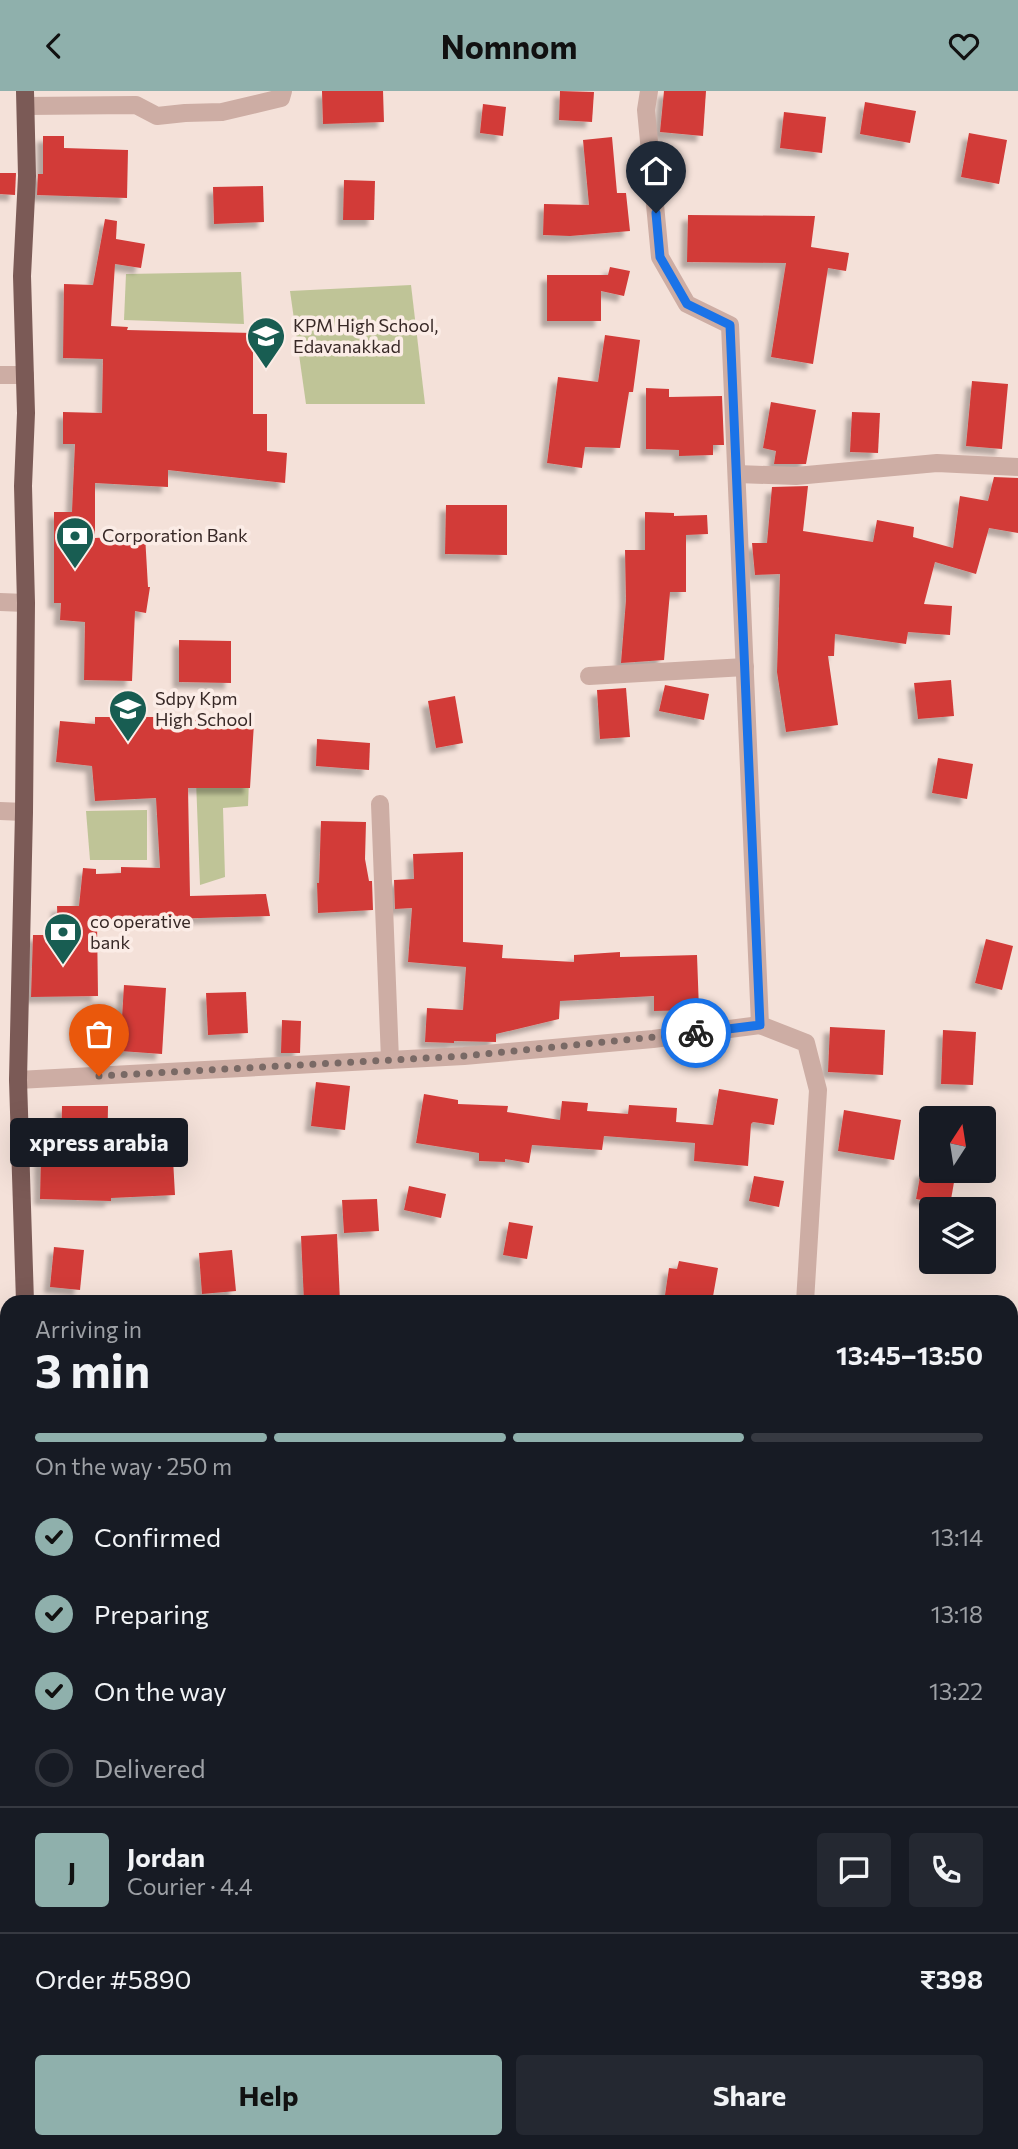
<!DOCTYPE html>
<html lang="en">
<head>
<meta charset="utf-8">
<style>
	:root { --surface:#171b24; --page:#242831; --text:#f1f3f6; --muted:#9ea1a6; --line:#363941; --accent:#8fb0ac }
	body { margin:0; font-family:Commissioner,sans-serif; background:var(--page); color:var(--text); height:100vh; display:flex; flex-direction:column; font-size:26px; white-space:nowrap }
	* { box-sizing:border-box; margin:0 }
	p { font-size:23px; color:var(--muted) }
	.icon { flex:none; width:38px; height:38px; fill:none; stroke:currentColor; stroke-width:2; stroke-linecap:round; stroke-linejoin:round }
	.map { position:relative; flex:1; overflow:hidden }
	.sheet { position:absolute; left:0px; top:1204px; width:1018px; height:854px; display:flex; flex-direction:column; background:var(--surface); border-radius:21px 21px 0 0; box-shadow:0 7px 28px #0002 }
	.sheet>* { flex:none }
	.needle { width:46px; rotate:12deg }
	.buttons { position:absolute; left:919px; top:1015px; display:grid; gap:14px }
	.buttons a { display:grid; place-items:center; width:77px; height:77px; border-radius:7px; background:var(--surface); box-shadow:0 7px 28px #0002; font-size:35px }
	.pin { position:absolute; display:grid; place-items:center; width:60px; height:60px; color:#fff; margin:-72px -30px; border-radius:50% 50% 50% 0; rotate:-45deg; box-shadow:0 0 7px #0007 }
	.pin .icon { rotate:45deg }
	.courier { position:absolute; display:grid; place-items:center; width:70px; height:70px; margin:-35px; border:5px solid #1a73e8; border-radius:50%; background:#fff; color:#222; box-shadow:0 2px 9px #0007 }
	.bubble { position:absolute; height:49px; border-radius:7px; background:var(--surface); box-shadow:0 7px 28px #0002; font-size:23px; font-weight:700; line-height:49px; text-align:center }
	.head em { font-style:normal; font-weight:700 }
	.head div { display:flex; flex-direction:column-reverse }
	.head { display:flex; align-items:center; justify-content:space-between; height:119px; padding:0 35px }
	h1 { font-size:46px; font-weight:700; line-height:52px }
	.bar { display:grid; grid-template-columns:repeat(4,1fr); gap:10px 7px; align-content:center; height:84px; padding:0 35px }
	.bar i { height:9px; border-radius:5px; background:var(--line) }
	.bar .on { background:var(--accent) }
	.bar p { grid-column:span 4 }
	.line { display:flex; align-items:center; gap:18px; padding:0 35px; border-top:2px solid var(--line) }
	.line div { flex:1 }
	.round { display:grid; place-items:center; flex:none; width:74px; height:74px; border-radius:7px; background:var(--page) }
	ol { padding:0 35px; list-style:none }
	li { display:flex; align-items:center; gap:21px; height:77px }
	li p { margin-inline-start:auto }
	li .icon { padding:7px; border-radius:50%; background:var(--accent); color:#111; stroke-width:4 }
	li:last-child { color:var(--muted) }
	li i { width:38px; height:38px; border:4px solid var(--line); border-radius:50% }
	.action { display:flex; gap:14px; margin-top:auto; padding:14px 35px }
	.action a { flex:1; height:80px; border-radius:7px; background:var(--accent); color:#111; font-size:28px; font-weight:700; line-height:80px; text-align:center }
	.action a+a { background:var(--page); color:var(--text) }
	header { display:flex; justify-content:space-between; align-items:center; height:91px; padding:0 35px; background:var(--accent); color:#111; font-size:32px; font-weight:700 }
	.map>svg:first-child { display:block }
	.green { fill:#bfc497 }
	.building { fill:#d23b39; filter:url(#shadow) }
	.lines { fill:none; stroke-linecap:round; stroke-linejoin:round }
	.minor { stroke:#cdada4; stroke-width:18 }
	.primary { stroke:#7b5a56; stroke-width:18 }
	.done { stroke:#796965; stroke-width:7; stroke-dasharray:0 12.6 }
	.route { stroke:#1a73e8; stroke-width:9 }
	.labels { text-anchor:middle; stroke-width:7; stroke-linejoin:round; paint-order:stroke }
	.poi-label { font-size:18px; fill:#372826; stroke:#fbece6; text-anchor:start }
</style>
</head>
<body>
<header><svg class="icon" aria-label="back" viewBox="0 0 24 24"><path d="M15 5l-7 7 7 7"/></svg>Nomnom<svg class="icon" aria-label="heart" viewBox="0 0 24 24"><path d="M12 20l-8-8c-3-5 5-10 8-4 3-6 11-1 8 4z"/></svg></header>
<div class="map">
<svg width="1018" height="2058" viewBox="0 0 1018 2058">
	<defs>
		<filter id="shadow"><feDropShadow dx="-6" dy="6" stdDeviation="2" flood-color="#0004"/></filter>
	</defs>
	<rect width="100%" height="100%" fill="#f4e1d9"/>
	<g class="green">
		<path d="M241 181 244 233 124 229 126 183Z"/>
		<path d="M411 194 425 313H306L290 200Z"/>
		<path d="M196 689H249L248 715 223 717 225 786 200 794Z"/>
		<path d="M147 719V769H90L86 720Z"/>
	</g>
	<g class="building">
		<path d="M322 0H383L384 31 323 33Z"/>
		<path d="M560 0 594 1 592 31 559 29Z"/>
		<path d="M664 0H706L703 45 660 41Z"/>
		<path d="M865 11 916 20 910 52 860 43Z"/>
		<path d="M483 13 506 16 503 45 480 42Z"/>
		<path d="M784 21 826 26 822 62 780 57Z"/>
		<path d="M969 42 1007 49 999 93 961 86Z"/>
		<path d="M43 45H64V57L128 59 127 107 37 104 38 83H43Z"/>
		<path d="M612 46 617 102H626L630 140 570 145 543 144 544 113 589 114 583 49Z"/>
		<path d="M0 82H16L15 104 0 103Z"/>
		<path d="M344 89 375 90 374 129H343Z"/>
		<path d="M263 95 264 131 214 133 213 96Z"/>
		<path d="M688 124 815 125 811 156 849 162 846 180 828 177 813 273 771 266 786 172 687 171Z"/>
		<path d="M105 128 117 130 116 148 145 153 141 177 115 173 111 235 128 236 127 239 253 242V323H267V360L287 362 285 392 168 379V396L95 392V447L145 444 148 496H150L146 522 135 520 132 590 84 589 85 531 60 529 61 512H54V421H72L75 353H63V321L102 322 103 268 63 267 64 193 93 194Z"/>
		<path d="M610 176 630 180 624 205 601 200V230H547V184H608Z"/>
		<path d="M605 244 640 249 633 301H629L620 357 585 356 582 377 547 372 558 286 598 291Z"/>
		<path d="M972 290 1008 293 1002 358 966 355Z"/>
		<path d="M646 297 669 298V306L722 305 724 354H713V364L679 365V359L646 358Z"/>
		<path d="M771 311 816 319 806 373H774L776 360 763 357Z"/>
		<path d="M852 321 880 322 878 362 850 361Z"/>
		<path d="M994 386 1018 387V442L989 437 976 483 935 471 924 513 952 515 950 544 908 541 906 553 835 543 834 565H828L838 634 786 641 777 581 780 483 755 484 752 452H767L772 396 808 395 803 440 873 451 877 429 914 436 913 446 953 457 960 405 988 410Z"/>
		<path d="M446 414H507V464L445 463Z"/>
		<path d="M645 421 674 422V425L707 424 708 443 686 444V501H670L664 569 621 572 626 509 625 459H645Z"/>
		<path d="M179 549 231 550V592L179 591Z"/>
		<path d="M951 589 954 625 918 628 914 592Z"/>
		<path d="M665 594 709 603 704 629 659 620Z"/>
		<path d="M626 597 630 646 600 648 597 599Z"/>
		<path d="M455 605 463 652 436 657 428 610Z"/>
		<path d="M95 626H230V631L254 632 250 697H188L190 805 266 803 270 825 97 830 98 905 31 906 33 844H58L57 815H79L83 777 96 778V783L121 782V776L160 777 156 707 95 710 92 675 56 671 60 630 95 633Z"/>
		<path d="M317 648 370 652 369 679 316 675Z"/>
		<path d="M938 667 973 673 967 708 932 702Z"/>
		<path d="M321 730 366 731 365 768 369 790H372L373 819 318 822 317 792H319Z"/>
		<path d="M463 761V851L503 854 502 867 574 871V864L620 861V866L697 864 699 919 654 920V905L560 910 559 928 496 943V951L454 950V952L425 951 427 917 463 919 466 876 408 871 412 817 395 818 394 789 414 788 413 763Z"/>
		<path d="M986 848 1013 855 1002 899 975 892Z"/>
		<path d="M124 894 166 897 162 963 120 960Z"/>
		<path d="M246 901 248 942 208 944 206 902Z"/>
		<path d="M282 929 301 930 300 962H281Z"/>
		<path d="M830 936 885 939 883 984 828 981Z"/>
		<path d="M943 939 976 941 973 994 941 993Z"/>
		<path d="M316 991 350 995 345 1039 311 1035Z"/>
		<path d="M719 998 778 1008 774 1034 753 1031 751 1033 748 1075 694 1070 695 1052 604 1045 602 1059 532 1054 529 1072 505 1068V1071L479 1070V1062L416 1052 424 1003 458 1009V1013L508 1015 507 1021 560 1029 562 1010 588 1012 587 1020 628 1023 629 1014 677 1017 676 1031 713 1034Z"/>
		<path d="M62 1015H108L107 1071 173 1068 175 1104 111 1107V1110L40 1108 41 1066H61Z"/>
		<path d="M844 1019 901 1029 894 1069 838 1060Z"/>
		<path d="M921 1080H956L950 1114 916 1108Z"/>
		<path d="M754 1085 784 1090 779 1116 749 1110Z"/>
		<path d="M409 1095 446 1103 441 1127 404 1119Z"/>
		<path d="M377 1108 379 1140 344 1142 342 1109Z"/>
		<path d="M509 1131 533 1135 527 1168 503 1164Z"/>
		<path d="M337 1143 340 1211H304L301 1145Z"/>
		<path d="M54 1156 84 1159 80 1199 50 1196Z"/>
		<path d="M232 1159 236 1200 202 1203 199 1162Z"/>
		<path d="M679 1170 718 1177 712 1211H664L669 1177 677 1178Z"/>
	</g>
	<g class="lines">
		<g class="minor">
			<path d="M649 0 646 19 660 166 687 213 730 234 760 934 806 952 818 999 805 1211"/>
			<path d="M26 15 136 14 157 25 185 22 222 21 281 7 283 0"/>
			<path d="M0 284H25"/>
			<path d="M737 383 796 385 937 372 1018 376"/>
			<path d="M0 511 26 512"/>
			<path d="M589 585 745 576"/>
			<path d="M380 713 390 969"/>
			<path d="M0 720 24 721"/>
			<path d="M18 989 464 965 653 948 760 934"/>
			<path d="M0 1404H7"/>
			<path d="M1012 1441H1018"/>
			<path d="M1012 1604H1018"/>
			<path d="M80 2051 81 2058"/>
			<path d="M860 2051 861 2058"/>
			<path d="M26 2058V2051"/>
		</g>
		<g class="primary">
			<path d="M25 0 27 85 22 185 26 322 23 395 26 512 24 721 18 989 25 1211"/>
			<path d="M53 2051V2058"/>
		</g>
	</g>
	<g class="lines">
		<path class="done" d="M99 985 464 965 696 942"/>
		<path class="route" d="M656 122 660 166 687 213 730 234 760 934 696 942"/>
	</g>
	<defs>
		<symbol id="school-pin" viewBox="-11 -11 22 30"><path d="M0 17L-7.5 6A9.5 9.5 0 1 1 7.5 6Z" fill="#185d52" stroke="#fbece6"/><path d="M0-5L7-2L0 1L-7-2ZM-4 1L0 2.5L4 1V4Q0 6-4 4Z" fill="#fff"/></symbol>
		<symbol id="bank-pin" viewBox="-11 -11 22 30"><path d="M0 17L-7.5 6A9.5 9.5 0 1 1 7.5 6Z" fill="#185d52" stroke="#fbece6"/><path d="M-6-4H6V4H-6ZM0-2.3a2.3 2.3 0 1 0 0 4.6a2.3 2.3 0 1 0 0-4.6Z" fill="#fff"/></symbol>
	</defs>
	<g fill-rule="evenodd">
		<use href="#school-pin" x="244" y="223" width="44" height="60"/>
		<use href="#bank-pin" x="53" y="423" width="44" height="60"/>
		<use href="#school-pin" x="106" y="596" width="44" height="60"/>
		<use href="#bank-pin" x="41" y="819" width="44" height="60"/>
	</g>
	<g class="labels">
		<g class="poi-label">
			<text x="293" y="241">KPM High School,<tspan x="293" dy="21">Edavanakkad</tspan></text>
			<text x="102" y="451">Corporation Bank</text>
			<text x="155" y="614">Sdpy Kpm<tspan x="155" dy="21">High School</tspan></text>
			<text x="90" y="837">co operative<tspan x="90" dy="21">bank</tspan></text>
		</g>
	</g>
</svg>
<div class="buttons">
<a><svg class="needle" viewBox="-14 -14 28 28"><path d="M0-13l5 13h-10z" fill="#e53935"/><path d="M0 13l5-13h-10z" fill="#9ea1a6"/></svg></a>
<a><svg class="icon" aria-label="layers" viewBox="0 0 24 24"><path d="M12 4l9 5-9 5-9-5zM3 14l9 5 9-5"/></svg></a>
</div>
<div class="pin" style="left:99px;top:985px;background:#ea580c"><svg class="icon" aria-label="bag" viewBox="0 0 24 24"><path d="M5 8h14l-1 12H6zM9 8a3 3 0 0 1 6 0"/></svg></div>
<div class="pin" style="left:656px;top:122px;background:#1f2937"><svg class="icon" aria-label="home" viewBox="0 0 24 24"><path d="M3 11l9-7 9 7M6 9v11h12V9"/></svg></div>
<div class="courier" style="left:696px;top:942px"><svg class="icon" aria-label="bike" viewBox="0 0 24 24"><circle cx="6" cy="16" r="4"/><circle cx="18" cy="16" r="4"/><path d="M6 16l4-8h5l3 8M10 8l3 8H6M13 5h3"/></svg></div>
<div class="bubble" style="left:10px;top:1027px;width:178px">xpress arabia</div>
<section class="sheet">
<div class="head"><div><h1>3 min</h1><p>Arriving in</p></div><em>13:45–13:50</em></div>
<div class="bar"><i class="on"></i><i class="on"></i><i class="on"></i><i></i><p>On the way · 250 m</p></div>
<ol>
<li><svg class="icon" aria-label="check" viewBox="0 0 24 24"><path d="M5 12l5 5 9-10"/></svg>Confirmed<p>13:14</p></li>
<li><svg class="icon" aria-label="check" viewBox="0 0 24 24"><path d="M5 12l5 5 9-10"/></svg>Preparing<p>13:18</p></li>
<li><svg class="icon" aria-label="check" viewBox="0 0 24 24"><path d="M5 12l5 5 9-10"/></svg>On the way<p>13:22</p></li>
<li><i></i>Delivered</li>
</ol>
<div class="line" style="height:126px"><b class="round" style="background:var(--accent);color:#111">J</b><div><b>Jordan</b><p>Courier · 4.4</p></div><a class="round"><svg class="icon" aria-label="chat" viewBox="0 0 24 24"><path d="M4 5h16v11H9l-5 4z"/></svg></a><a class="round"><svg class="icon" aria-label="phone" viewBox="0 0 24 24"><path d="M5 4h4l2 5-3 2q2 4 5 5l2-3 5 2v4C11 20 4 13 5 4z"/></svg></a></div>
<div class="line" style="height:91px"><div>Order #5890</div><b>₹398</b></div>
<div class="action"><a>Help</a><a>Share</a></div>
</section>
</div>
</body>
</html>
